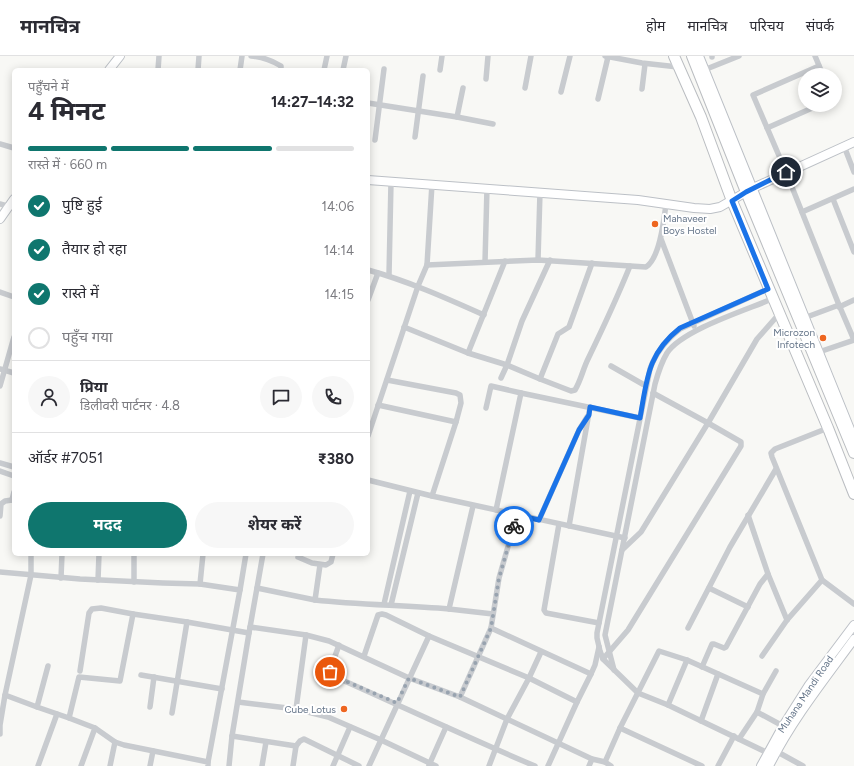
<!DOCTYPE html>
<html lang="hi">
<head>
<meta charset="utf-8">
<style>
	:root { --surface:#fff; --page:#f7f7f7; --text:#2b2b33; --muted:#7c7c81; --line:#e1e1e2; --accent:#0f766e }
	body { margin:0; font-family:Figtree,"Noto Sans Devanagari",sans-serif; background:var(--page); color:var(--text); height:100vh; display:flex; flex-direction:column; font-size:15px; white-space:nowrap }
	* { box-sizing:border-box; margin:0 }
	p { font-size:13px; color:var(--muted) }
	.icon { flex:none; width:22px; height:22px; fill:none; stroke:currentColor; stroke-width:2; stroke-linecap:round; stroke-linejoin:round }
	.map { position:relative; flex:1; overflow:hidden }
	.details { position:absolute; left:12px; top:12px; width:358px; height:488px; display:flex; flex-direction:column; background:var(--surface); border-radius:6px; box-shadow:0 2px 10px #0003 }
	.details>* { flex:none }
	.fabs { position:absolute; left:798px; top:12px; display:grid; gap:8px }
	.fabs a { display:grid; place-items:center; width:44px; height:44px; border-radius:50%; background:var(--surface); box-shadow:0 2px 10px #0003; font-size:20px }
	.pin { position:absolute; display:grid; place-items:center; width:34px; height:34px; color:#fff; margin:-17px; border:2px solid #fff; border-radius:50%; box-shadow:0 1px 4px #0007 }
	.courier { position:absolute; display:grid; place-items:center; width:40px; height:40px; margin:-20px; border:3px solid #1a73e8; border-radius:50%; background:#fff; color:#222; box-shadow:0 1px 5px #0007 }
	.head em { font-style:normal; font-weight:700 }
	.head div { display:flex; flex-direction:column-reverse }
	.head { display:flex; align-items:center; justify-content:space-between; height:68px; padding:0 16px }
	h1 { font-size:26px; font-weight:700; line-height:30px }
	.bar { display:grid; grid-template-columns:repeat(4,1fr); gap:6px 4px; align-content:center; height:48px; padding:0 16px }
	.bar i { height:5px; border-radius:3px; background:var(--line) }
	.bar .on { background:var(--accent) }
	.bar p { grid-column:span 4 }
	.line { display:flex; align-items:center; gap:10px; padding:0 16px; border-top:1px solid var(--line) }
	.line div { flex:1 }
	.round { display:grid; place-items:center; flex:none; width:42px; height:42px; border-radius:21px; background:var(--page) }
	ol { padding:0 16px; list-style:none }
	li { display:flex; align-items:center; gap:12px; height:44px }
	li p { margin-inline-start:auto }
	li .icon { padding:4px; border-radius:50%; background:var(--accent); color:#fff; stroke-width:4 }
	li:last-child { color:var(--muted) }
	li i { width:22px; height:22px; border:2px solid var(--line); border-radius:50% }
	.action { display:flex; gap:8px; margin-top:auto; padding:8px 16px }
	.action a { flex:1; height:46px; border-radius:24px; background:var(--accent); color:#fff; font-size:16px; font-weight:700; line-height:46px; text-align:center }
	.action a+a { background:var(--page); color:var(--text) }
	header { display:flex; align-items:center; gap:24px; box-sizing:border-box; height:56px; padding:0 20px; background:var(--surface); border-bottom:1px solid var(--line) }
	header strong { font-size:19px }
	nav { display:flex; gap:22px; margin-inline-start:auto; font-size:14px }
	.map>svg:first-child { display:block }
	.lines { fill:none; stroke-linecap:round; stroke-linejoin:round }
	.secondary-casing { stroke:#bcc0c6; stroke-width:10 }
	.highway-casing { stroke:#babdc1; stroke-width:12 }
	.street { stroke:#c8cbcf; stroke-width:5.5 }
	.secondary { stroke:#fff; stroke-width:8 }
	.highway { stroke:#fff; stroke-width:10 }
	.done { stroke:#98a3af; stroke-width:4; stroke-dasharray:0 7.2 }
	.route { stroke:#1a73e8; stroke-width:5 }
	.poi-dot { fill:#ee6620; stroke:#fff; stroke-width:1.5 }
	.labels { text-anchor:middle; stroke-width:4; stroke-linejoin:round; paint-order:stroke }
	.poi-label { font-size:10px; fill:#657589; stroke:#fff; text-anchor:end }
	.street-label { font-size:10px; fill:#657589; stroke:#fff }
</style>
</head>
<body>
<header>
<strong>मानचित्र</strong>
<nav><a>होम</a><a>मानचित्र</a><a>परिचय</a><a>संपर्क</a></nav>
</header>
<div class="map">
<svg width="854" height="710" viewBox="0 0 854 710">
	<rect width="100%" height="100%" fill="#f8f8f5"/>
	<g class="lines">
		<defs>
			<g id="secondary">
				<path d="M699 0 854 383"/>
				<path d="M109 14 120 0"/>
				<path d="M368 124 638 144 694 152 710 153 720 151 753 132 854 86"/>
				<path d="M0 163 14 143"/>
				<path d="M761 710 783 670 809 629 854 569"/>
				<path d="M769 710C792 664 824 624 854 583"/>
			</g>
			<g id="highway">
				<path d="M674 0 701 61 732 145 828 372 854 438"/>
				<path d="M692 0 746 136 854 397"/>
			</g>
		</defs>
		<use href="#secondary" class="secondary-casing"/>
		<use href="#highway" class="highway-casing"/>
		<g class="street">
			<path d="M251 0C263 1 271 4 281 10V14"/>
			<path d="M605 0 642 7 678 11"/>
			<path d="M712 0V1"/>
			<path d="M815 0 823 19"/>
			<path d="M819 10 753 39 786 116 839 249 854 284"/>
			<path d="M158 14 159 0"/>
			<path d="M198 14 199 0"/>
			<path d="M240 14 242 0"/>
			<path d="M324 14 327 0"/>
			<path d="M343 14 346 0"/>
			<path d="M440 14 442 0"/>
			<path d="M704 14 739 0"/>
			<path d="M486 23 488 0"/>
			<path d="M525 32 531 0"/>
			<path d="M642 33 645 8"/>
			<path d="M561 36 570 0"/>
			<path d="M598 43 608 1"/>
			<path d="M368 47 457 61 463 32"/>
			<path d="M457 61 493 68"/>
			<path d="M767 72 819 49"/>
			<path d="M415 81 423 20"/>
			<path d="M375 84 384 13"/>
			<path d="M0 88 14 92"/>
			<path d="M844 90 854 116"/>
			<path d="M833 143 854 196"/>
			<path d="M0 148 14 152"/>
			<path d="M802 156 854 133"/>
			<path d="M661 183 694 270"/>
			<path d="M538 204 540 136"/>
			<path d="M485 206 487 132"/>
			<path d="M427 209 538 204 646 211C660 202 664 163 666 148"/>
			<path d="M368 214C408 225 446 242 484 259"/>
			<path d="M389 219 391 126"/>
			<path d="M0 236 14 241"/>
			<path d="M368 244 378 217"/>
			<path d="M839 251 854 244"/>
			<path d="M804 262 839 249"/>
			<path d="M404 271 468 297 505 205"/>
			<path d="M468 297 507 309 522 265 550 204"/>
			<path d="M816 297 854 284"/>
			<path d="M611 310 646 330"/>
			<path d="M0 313 14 317"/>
			<path d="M501 322 507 309 540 323 571 335 575 334C581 324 583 313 588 303 603 272 617 242 630 210"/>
			<path d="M540 323 558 278 569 271 592 207"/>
			<path d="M387 324 456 337 460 339 461 347 456 366 432 440"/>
			<path d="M0 330 14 281"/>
			<path d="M521 337 640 362"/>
			<path d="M653 337 708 367 757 283 779 258"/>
			<path d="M378 349 456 366"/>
			<path d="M486 352 491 330 521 337 496 454"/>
			<path d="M828 372 775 393 771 397 772 401 822 524 854 548"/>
			<path d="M368 380 418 230 427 209 432 128"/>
			<path d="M0 407 14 411"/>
			<path d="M0 415 14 420"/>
			<path d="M368 424 432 440 625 482"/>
			<path d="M14 436 12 444H14"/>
			<path d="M473 450 449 553 493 558"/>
			<path d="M0 460 1 448 5 445 12 444"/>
			<path d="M539 464 579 374 587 361"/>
			<path d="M559 468 544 554 546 557 599 567"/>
			<path d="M569 470 590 351"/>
			<path d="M134 498V526"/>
			<path d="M298 501 312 507 326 509 331 506 333 498"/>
			<path d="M0 516 80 523 163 527 200 528 240 534 208 706"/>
			<path d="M768 518 787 564"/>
			<path d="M61 522 62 498"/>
			<path d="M98 524 99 498"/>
			<path d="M200 528 203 498"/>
			<path d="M257 532 315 544 320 509"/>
			<path d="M709 532 748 551"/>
			<path d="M240 534 246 498"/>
			<path d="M315 544C359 549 405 549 449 553"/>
			<path d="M384 548 410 435"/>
			<path d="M391 549 418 437"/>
			<path d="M250 571 306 579 329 585 409 622 460 641 592 703 605 706 611 710"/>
			<path d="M491 572 591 618 577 646 548 710"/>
			<path d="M688 572 730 491 776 413"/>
			<path d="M339 589 330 614 331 619C399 649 466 681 535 710"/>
			<path d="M364 600 378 559 382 558 386 559 429 580"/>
			<path d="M762 600 787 564 822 524"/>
			<path d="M603 603 628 574 741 390V386L708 367 641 476 622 494"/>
			<path d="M48 610 37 651 69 662 79 621 120 625 133 558 187 566 249 577"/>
			<path d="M702 611 712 588H714L724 592 726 591 760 528 768 518 748 459"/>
			<path d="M614 614 605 579 655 328C658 317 661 307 667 297 682 274 746 254 772 243"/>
			<path d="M80 615 89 557 92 553 101 552 133 558"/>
			<path d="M591 618 595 609 599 591"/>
			<path d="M141 619 222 633"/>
			<path d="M5 639 37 651"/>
			<path d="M460 641 491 572 499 522 517 459"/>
			<path d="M238 646 296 653 328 661 381 684 429 580 529 622 577 646"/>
			<path d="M668 649 687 604"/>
			<path d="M150 651 154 621"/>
			<path d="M296 653 306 579"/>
			<path d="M757 656 783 670"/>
			<path d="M172 657 187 566"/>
			<path d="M69 662 95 672 81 710"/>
			<path d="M701 665 718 618"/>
			<path d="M95 672 115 686"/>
			<path d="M620 672 702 710"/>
			<path d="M0 678V669L5 639 31 519V498"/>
			<path d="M232 680 296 690 300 685 304 683 359 710"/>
			<path d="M739 683 757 656 763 638 776 615"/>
			<path d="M774 694 803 710"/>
			<path d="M768 697 668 649 638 637 603 603 600 595 597 582V577L650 313C656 296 666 284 680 273L768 233"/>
			<path d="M605 706 620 672 659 595 687 604 763 638"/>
			<path d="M429 709 446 671"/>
			<path d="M38 710 57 658"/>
			<path d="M110 710 115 686 124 689 208 706V710"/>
			<path d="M150 710 153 695"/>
			<path d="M229 710 232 680 249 577 263 498"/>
			<path d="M262 710 266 686"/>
			<path d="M293 710 296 690"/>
			<path d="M333 710 350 671"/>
			<path d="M369 710 381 684 436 710"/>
			<path d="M489 710 507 663 529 622 541 596"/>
			<path d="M589 710 592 703"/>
			<path d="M718 710 734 680"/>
		</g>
		<use href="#secondary" class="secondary"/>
		<use href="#highway" class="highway"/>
	</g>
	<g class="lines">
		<path class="done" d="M330 616 331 619 397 647 409 622 460 641 491 572 499 522 514 470"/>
		<path class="route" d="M514 470 517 459 539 464 579 374 589 359 590 351 640 362C647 324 647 298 680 272L768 233 732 145 746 136 786 116"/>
	</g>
	<g class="poi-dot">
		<circle cx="655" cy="168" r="4"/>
		<circle cx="823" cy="282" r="4"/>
		<circle cx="344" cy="653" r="4"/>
	</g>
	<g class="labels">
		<g class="poi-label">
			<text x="663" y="166" text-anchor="start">Mahaveer<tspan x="663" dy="12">Boys Hostel</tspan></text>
			<text x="815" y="280">Microzon<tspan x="815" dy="12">Infotech</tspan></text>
			<text x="336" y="657">Cube Lotus</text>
		</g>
		<g class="street-label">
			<text transform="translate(805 638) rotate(-56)" y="4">Muhana Mandi Road</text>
		</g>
	</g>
</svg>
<div class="fabs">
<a><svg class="icon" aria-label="layers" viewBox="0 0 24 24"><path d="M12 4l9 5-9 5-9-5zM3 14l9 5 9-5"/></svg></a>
</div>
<div class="pin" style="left:330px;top:616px;background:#ea580c"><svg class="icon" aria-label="bag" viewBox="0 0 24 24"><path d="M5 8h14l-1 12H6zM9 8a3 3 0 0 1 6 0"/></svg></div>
<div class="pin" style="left:786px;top:116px;background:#1f2937"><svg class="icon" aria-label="home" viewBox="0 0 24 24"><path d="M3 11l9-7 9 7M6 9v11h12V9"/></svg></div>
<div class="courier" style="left:514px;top:470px"><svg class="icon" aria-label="bike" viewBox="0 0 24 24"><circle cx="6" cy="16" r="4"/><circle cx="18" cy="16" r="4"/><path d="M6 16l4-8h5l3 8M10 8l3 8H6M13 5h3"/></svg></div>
<section class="details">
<div class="head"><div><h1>4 मिनट</h1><p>पहुँचने में</p></div><em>14:27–14:32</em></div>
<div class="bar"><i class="on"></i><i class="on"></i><i class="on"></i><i></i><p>रास्ते में · 660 m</p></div>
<ol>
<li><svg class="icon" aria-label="check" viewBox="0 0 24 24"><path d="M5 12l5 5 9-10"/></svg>पुष्टि हुई<p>14:06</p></li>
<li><svg class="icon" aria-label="check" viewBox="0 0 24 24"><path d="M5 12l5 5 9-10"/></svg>तैयार हो रहा<p>14:14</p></li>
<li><svg class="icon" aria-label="check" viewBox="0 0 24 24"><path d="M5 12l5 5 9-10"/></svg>रास्ते में<p>14:15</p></li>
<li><i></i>पहुँच गया</li>
</ol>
<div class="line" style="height:72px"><a class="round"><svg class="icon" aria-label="person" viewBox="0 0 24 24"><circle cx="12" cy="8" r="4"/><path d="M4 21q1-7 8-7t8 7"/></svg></a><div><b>प्रिया</b><p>डिलीवरी पार्टनर · 4.8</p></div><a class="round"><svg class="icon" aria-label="chat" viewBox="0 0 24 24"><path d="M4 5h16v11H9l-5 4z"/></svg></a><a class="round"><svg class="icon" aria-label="phone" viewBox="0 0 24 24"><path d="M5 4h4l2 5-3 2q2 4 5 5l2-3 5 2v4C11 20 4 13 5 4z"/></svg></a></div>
<div class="line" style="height:52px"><div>ऑर्डर #7051</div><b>₹380</b></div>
<div class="action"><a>मदद</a><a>शेयर करें</a></div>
</section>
</div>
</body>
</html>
